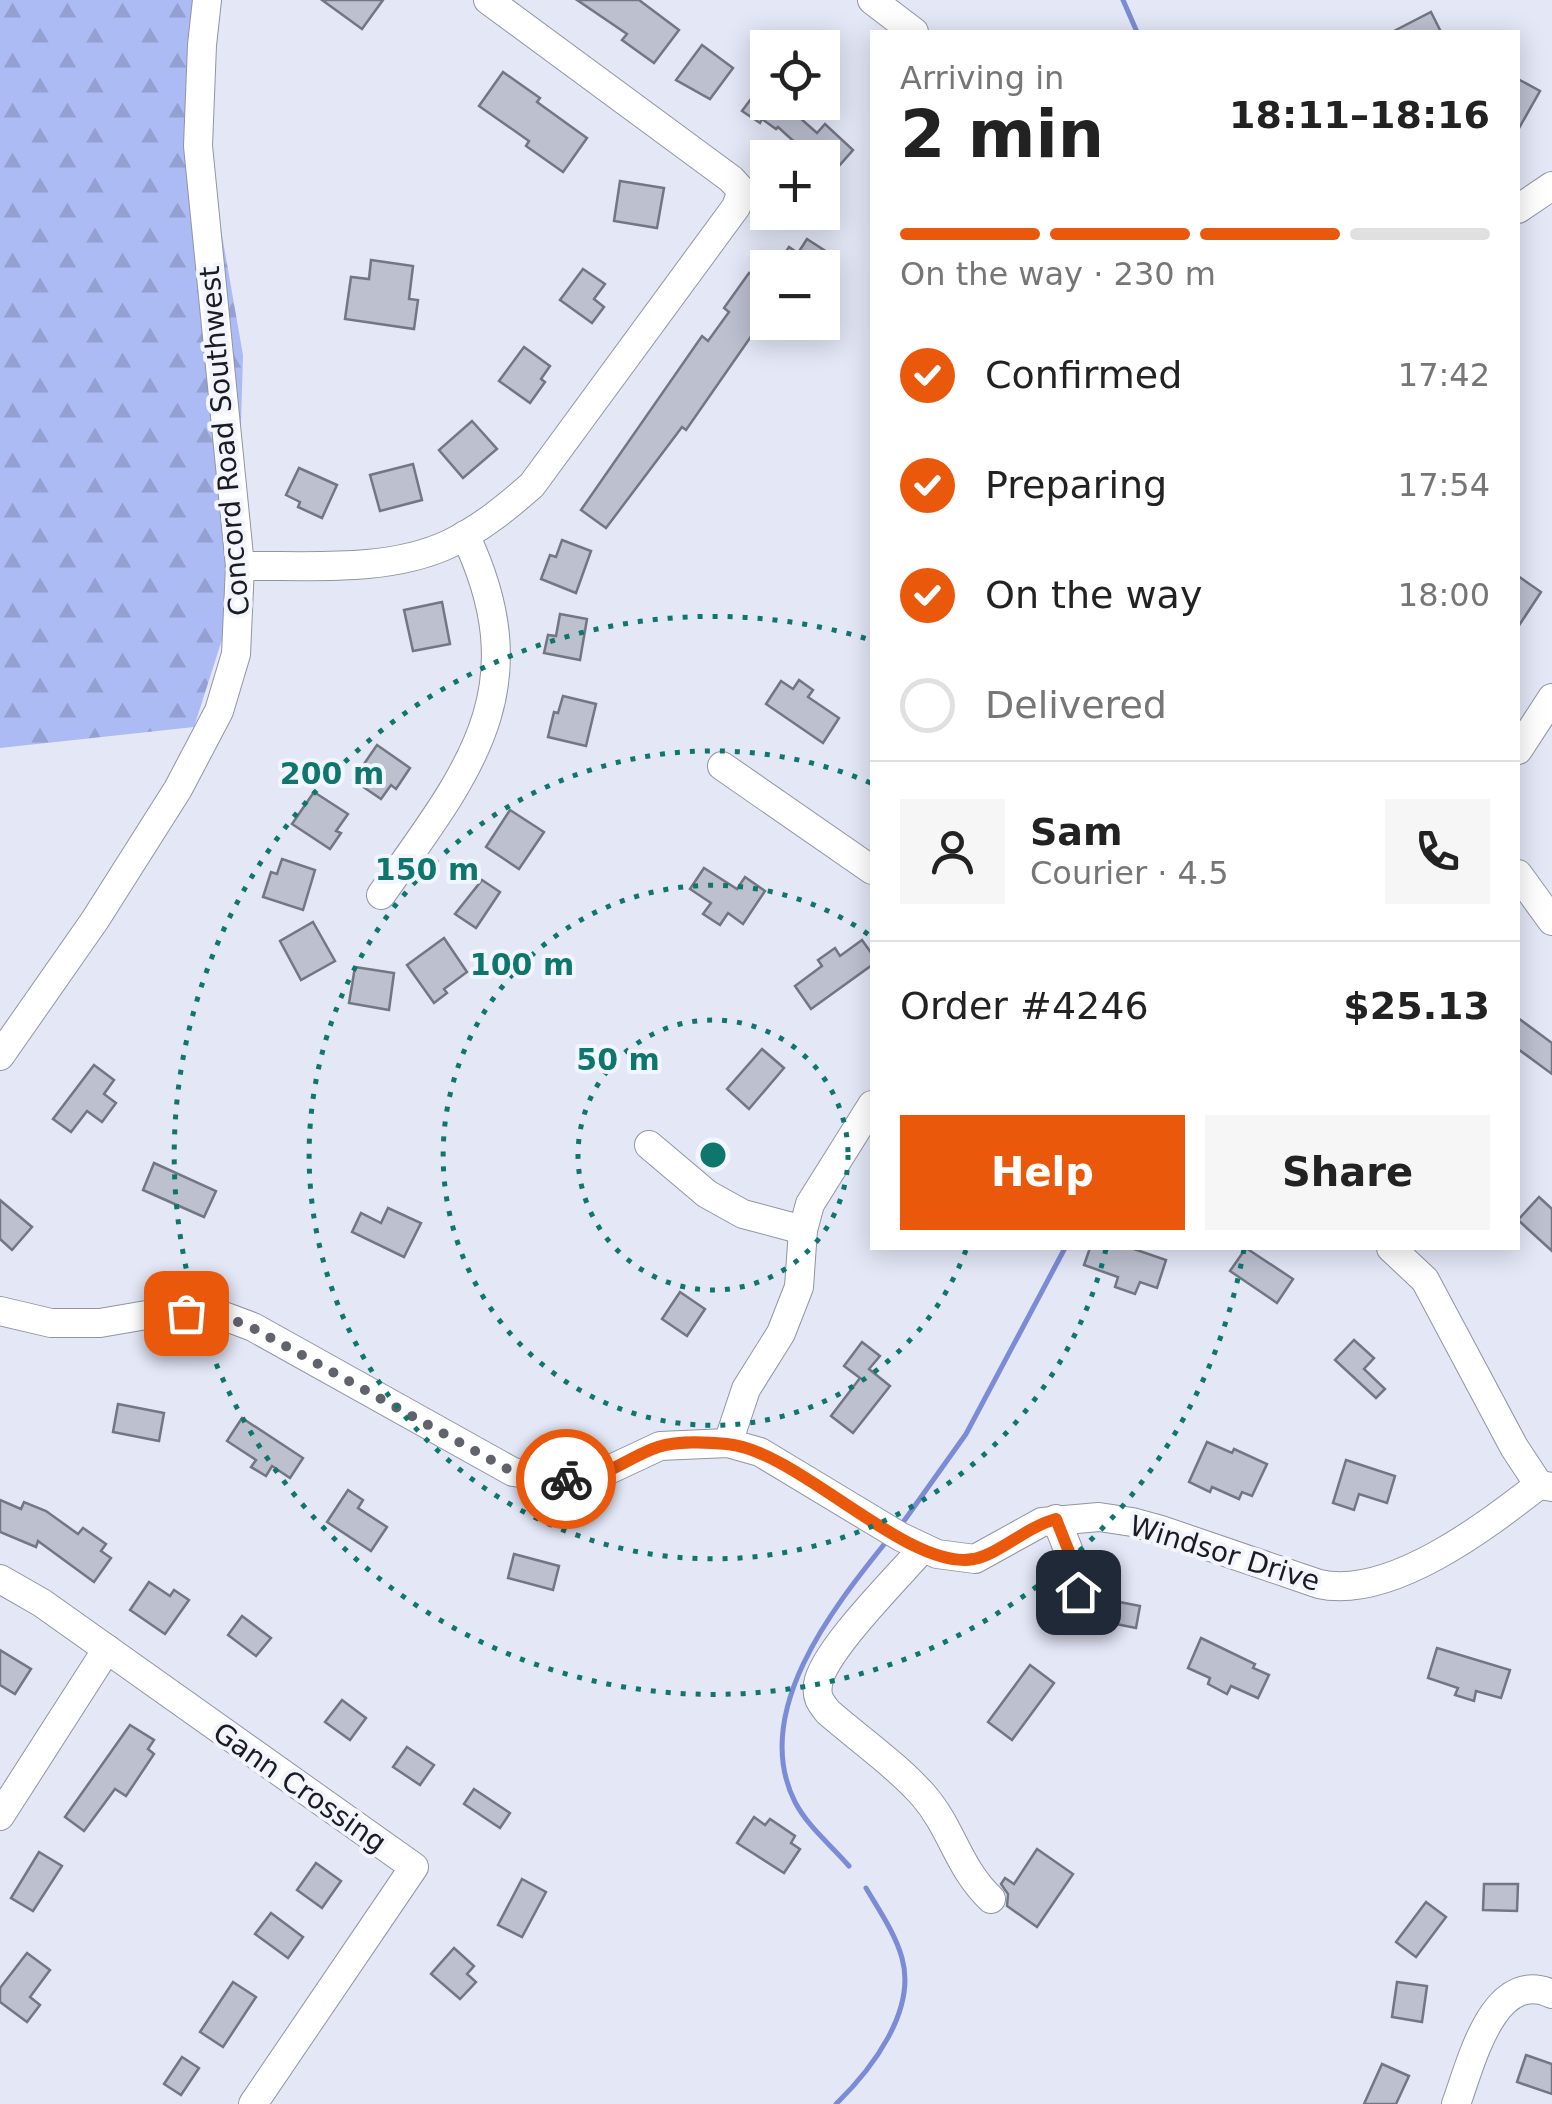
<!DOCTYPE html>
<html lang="en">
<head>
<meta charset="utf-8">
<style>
	:root { --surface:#fff; --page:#f6f6f6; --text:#222; --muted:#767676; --line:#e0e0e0; --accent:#ea580c }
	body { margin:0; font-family:"DejaVu Sans",sans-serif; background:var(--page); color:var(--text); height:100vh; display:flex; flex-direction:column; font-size:38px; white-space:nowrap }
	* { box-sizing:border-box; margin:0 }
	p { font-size:32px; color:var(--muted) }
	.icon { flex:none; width:55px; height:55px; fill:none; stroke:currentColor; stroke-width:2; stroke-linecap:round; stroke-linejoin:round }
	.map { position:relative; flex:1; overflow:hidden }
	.sheet { position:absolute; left:870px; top:30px; width:650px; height:1220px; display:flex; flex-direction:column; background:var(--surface); border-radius:0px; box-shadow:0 5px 25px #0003 }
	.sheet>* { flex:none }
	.controls { position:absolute; left:750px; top:30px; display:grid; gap:20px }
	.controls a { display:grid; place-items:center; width:90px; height:90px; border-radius:0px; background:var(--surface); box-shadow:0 5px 25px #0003; font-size:50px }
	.pin { position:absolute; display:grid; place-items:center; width:85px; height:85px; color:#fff; margin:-42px; border-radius:20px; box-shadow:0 5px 15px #0006 }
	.courier { position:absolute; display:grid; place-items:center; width:100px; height:100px; margin:-50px; border:8px solid #ea580c; border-radius:50%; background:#fff; color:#222; box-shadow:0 2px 12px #0007 }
	.head em { font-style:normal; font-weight:700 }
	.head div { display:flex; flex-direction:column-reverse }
	.head { display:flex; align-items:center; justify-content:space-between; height:170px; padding:0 30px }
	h1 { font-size:65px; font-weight:700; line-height:75px }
	.bar { display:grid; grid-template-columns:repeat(4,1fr); gap:15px 10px; align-content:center; height:120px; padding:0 30px }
	.bar i { height:12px; border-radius:8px; background:var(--line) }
	.bar .on { background:var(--accent) }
	.bar p { grid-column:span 4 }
	.line { display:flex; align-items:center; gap:25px; padding:0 30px; border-top:2px solid var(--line) }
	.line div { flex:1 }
	.round { display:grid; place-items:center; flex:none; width:105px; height:105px; border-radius:0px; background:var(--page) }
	ol { padding:0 30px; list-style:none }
	li { display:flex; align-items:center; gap:30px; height:110px }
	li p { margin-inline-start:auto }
	li .icon { padding:10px; border-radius:50%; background:var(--accent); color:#fff; stroke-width:4 }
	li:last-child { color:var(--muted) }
	li i { width:55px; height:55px; border:5px solid var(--line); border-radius:50% }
	.action { display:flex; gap:20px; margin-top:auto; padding:20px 30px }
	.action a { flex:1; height:115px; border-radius:0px; background:var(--accent); color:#fff; font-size:40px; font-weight:700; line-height:115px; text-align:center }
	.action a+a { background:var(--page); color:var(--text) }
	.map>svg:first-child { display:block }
	.forest { fill:url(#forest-firs) }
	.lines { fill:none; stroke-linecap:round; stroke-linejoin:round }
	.stream { stroke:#7c8bd5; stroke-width:5 }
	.building { fill:#bcc0cf; stroke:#737683; stroke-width:2.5 }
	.minor-casing { stroke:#9195a3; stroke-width:30 }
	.minor { stroke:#fff; stroke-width:28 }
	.done { stroke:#60636c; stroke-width:10; stroke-dasharray:0 18 }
	.route { stroke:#ea580c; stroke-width:12 }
	.ring { fill:none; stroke:#0f766e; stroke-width:5; stroke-dasharray:5 10 }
	.labels { text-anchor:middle; stroke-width:8; stroke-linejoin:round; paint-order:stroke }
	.street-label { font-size:28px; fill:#1a1c21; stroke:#f2f4fe }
	.centre { fill:#0f766e; stroke:#f2f4fe; stroke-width:5 }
	.ring-label { font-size:30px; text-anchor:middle; font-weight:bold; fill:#0f766e; stroke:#f2f4fe; stroke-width:8; stroke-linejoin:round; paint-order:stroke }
</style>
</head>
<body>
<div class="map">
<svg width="1552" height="2104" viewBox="0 0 1552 2104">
	<defs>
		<pattern id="forest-firs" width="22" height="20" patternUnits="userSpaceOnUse" patternTransform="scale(2.5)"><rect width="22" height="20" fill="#adbbf4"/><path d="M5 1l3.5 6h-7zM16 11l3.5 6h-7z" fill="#94a0d1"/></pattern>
	</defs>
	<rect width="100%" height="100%" fill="#e3e7f6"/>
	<path class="forest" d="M0 0H194L196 87 243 355 236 596 194 727 0 748Z"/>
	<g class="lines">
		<g class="stream">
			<path d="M1123 0 1137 32"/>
			<path d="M904 1521 966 1434 1065 1248"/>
			<path d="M849 1866C831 1845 808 1827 795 1802 750 1713 832 1609 886 1542"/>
			<path d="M836 2104C871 2070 917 2011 902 1958 895 1933 879 1910 866 1888"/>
		</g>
	</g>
	<g class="building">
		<path d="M322 0H383L362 29Z"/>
		<path d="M577 0H639L679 30 654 63 622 40 627 34Z"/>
		<path d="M1431 12 1441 32H1392Z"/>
		<path d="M702 45 733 68 710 99 676 80Z"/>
		<path d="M503 72 540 98 537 102 587 138 563 172 526 146 529 141 479 106Z"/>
		<path d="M768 76V102H796L791 110 817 133 825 124 853 150 831 175 822 167V158H812L778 127 776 129 762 119 760 123 742 111Z"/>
		<path d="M1518 79 1540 91 1518 130Z"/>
		<path d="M620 181 664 188 657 228 614 221Z"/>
		<path d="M807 239 830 254 822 268H775L789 247 798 253Z"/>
		<path d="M371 260 413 266 409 299 418 300 414 329 345 319 351 277 369 279Z"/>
		<path d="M583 269 605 284 594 299 604 307 592 323 560 300Z"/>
		<path d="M749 273 768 286V312L686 430 682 427 606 528 581 510 702 336 708 341 729 312 724 308Z"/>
		<path d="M524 347 550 366 541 379 545 382 530 403 499 381Z"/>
		<path d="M472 421 497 449 463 478 439 450Z"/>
		<path d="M413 464 422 500 380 511 370 475Z"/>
		<path d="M299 468 337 485 322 518 298 507 300 502 286 495Z"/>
		<path d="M562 540 591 551 576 593 541 579 550 555 556 557Z"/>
		<path d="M1518 576 1541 592 1518 627Z"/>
		<path d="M442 602 450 644 413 651 404 610Z"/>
		<path d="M560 614 587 619 580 660 544 653 548 635 556 636Z"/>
		<path d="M799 680 813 690 808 697 839 718 823 743 766 704 781 681 793 689Z"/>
		<path d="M563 696 596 704 586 746 548 737 554 712 558 713Z"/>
		<path d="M377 745 410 768 396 789 391 785 381 799 353 780Z"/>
		<path d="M314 792 348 814 336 831 341 833 330 849 292 824Z"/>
		<path d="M510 810 544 832 519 869 486 847Z"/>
		<path d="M282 859 315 870 303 910 263 897 271 872 277 874Z"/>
		<path d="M704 868 737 889 745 877 765 891 743 924 728 913 720 925 703 914 711 903 690 889Z"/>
		<path d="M482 880 500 892 476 928 455 914Z"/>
		<path d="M313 922 335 961 301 980 280 941Z"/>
		<path d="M444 938 467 972 444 989 447 993 434 1003 407 965Z"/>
		<path d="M862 940 872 954V965L811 1009 795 986 822 966 818 960 835 948 840 956Z"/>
		<path d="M355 967 394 973 389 1010 349 1003Z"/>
		<path d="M1518 1018 1552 1043V1074L1518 1049Z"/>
		<path d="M762 1049 784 1068 749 1109 727 1089Z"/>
		<path d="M94 1065 114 1080 104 1094 116 1103 102 1122 87 1111 71 1132 53 1119Z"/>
		<path d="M154 1163 216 1191 204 1217 143 1190Z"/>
		<path d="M1539 1197 1552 1209V1251L1518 1220Z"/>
		<path d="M0 1200 32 1227 12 1250 0 1239Z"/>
		<path d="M388 1208 421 1223 404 1257 352 1232 361 1213 381 1223Z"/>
		<path d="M1090 1248H1131L1166 1260 1157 1288 1140 1282 1135 1294 1115 1287 1118 1277 1084 1265Z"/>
		<path d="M1246 1248 1293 1279 1277 1303 1230 1271Z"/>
		<path d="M680 1292 705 1309 687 1336 662 1319Z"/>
		<path d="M1354 1340 1374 1358 1364 1369 1385 1389 1376 1398 1335 1360Z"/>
		<path d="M862 1342 880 1356 869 1369 890 1386 853 1433 831 1416 860 1378 844 1366Z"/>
		<path d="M118 1404 164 1413 159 1441 113 1432Z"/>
		<path d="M242 1418 303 1458 290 1478 272 1466 266 1476 251 1467 256 1460 227 1441Z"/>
		<path d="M1207 1442 1232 1453 1234 1449 1267 1464 1252 1496 1242 1492 1239 1499 1212 1487 1210 1492 1189 1482Z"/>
		<path d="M1346 1460 1395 1476 1387 1503 1359 1494 1354 1510 1333 1503Z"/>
		<path d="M348 1490 363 1500 358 1508 387 1527 371 1551 327 1522Z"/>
		<path d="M0 1500 21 1509 24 1502 46 1511 78 1534 83 1528 106 1544 101 1551 111 1558 94 1582 38 1541 36 1547 0 1532Z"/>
		<path d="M514 1554 559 1566 553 1590 508 1578Z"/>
		<path d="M149 1582 170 1596 174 1590 189 1600 165 1634 130 1610Z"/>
		<path d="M1094 1597 1140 1606 1136 1628 1076 1616 1077 1609 1088 1606Z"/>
		<path d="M242 1616 271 1638 256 1656 228 1635Z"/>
		<path d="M1201 1638 1255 1664 1253 1668 1269 1675 1258 1698 1231 1686 1227 1694 1208 1684 1210 1678 1188 1668Z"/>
		<path d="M1437 1648 1510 1670 1501 1698 1476 1691 1474 1701 1455 1695 1458 1688 1428 1678Z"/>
		<path d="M0 1650 31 1669 15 1694 0 1685Z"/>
		<path d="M1030 1665 1054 1683 1012 1740 988 1722Z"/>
		<path d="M342 1700 366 1718 350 1740 325 1722Z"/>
		<path d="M130 1725 154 1740 148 1749 154 1754 126 1796 115 1789 84 1831 65 1817Z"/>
		<path d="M407 1747 434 1765 420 1785 393 1767Z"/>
		<path d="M474 1789 510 1813 500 1828 464 1804Z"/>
		<path d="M754 1817 765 1825 770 1819 795 1836 791 1843 800 1849 784 1873 737 1843Z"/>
		<path d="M1037 1849 1073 1874 1037 1927 1007 1906 1008 1894 1001 1884 1005 1878 1014 1884Z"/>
		<path d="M39 1852 62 1866 33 1911 11 1898Z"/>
		<path d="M316 1863 341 1881 322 1908 297 1890Z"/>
		<path d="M522 1879 546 1892 522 1937 498 1925Z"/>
		<path d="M1484 1884H1518L1517 1911 1483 1910Z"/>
		<path d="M1426 1902 1446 1917 1416 1957 1396 1942Z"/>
		<path d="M271 1913 303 1937 288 1958 255 1934Z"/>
		<path d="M454 1948 474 1966 467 1974 476 1982 460 1999 431 1974Z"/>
		<path d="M27 1953 50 1970 30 1997 40 2005 27 2022 0 2002V1988Z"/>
		<path d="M233 1982 256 1997 223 2047 200 2032Z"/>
		<path d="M1397 1982 1427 1986 1422 2022 1392 2017Z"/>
		<path d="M1526 2055 1552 2064V2094L1517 2082Z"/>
		<path d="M182 2057 199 2068 181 2095 164 2084Z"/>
		<path d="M1382 2064 1409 2076 1396 2104H1364Z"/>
	</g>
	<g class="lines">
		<defs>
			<g id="minor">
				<path d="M872 0 914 32"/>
				<path d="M1518 209 1552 186"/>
				<path d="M240 566C307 565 387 573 449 544 480 529 506 508 532 485L736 207 742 191 731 179 488 0"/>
				<path d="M1518 750 1552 698"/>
				<path d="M722 766 872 870"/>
				<path d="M1518 874 1552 921"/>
				<path d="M381 895C468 772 539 690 465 535"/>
				<path d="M0 1056 95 920 178 789 219 711 236 654 240 566 198 146 202 45 207 0"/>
				<path d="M649 1145 707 1194 743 1214 803 1230"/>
				<path d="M1391 1248 1425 1280 1514 1447 1539 1485"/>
				<path d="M0 1311 51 1323H100L158 1313 213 1312 253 1327 513 1472 583 1482 660 1446 728 1443 760 1452 901 1537 937 1554 975 1559 1042 1522 1099 1517 1132 1522 1161 1530 1319 1584C1390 1600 1486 1526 1539 1485L1552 1487"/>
				<path d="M728 1443 746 1389 781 1333 799 1287 803 1230 810 1204 872 1105"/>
				<path d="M1056 1519 1077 1572 1078 1592"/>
				<path d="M923 1548C899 1576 823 1651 818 1684 816 1697 820 1702 828 1712 859 1739 895 1764 923 1795 952 1828 958 1868 991 1899"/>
				<path d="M0 1579 42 1603 414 1867 253 2104"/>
				<path d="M0 1816 107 1649"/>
				<path d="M1456 2104C1471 2064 1493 1967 1552 1994"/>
			</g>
		</defs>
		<use href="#minor" class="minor-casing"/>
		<use href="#minor" class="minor"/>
	</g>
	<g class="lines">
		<path class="done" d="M186 1313 213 1312 253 1328 513 1472 566 1479"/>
		<path class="route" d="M566 1479C599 1484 627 1457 658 1447 676 1441 707 1442 727 1444 798 1450 908 1572 974 1559 1001 1553 1026 1527 1056 1519L1077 1572 1078 1592"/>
	</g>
	<g class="ring">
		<circle cx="713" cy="1155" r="135"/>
		<path d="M966 1250A270 270 0 1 1 872 937"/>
		<path d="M1106 1249A404 404 0 1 1 871 783"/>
		<path d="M1244 1249A539 539 0 1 1 871 640"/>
	</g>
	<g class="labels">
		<g class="street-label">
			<text transform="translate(224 441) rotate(-95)" y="10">Concord Road Southwest</text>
			<text transform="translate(1225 1553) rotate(17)" y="10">Windsor Drive</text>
			<text transform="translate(300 1787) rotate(35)" y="10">Gann Crossing</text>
		</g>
	</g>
	<circle cx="713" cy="1155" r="15" class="centre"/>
	<g class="ring-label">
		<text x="332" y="784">200 m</text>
		<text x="427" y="880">150 m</text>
		<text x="522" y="975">100 m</text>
		<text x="618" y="1070">50 m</text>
	</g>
</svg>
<div class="controls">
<a><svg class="icon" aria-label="locate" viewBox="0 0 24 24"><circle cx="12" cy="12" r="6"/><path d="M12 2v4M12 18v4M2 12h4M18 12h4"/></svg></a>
<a>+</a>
<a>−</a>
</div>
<div class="pin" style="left:186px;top:1313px;background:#ea580c"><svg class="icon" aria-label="bag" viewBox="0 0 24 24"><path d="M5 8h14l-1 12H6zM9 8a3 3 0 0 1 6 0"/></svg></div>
<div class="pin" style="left:1078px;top:1592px;background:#1f2937"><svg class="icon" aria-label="home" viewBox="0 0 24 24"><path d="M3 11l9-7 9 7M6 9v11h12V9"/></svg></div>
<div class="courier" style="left:566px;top:1479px"><svg class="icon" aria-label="bike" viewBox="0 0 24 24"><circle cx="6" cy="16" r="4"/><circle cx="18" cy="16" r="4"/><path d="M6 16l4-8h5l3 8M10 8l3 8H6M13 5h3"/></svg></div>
<section class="sheet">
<div class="head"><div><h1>2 min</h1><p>Arriving in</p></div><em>18:11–18:16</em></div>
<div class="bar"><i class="on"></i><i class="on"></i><i class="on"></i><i></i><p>On the way · 230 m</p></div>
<ol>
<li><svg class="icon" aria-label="check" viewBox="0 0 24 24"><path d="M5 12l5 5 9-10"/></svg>Confirmed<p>17:42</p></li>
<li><svg class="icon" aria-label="check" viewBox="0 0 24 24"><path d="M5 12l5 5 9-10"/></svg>Preparing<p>17:54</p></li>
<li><svg class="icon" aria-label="check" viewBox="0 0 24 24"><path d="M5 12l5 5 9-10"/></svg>On the way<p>18:00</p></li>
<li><i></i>Delivered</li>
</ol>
<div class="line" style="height:180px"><a class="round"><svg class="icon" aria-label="person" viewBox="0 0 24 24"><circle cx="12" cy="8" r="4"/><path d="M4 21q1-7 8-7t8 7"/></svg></a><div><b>Sam</b><p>Courier · 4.5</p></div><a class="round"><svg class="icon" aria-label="phone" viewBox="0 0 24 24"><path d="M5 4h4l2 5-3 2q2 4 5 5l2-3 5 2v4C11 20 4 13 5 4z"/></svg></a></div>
<div class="line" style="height:130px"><div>Order #4246</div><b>$25.13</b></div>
<div class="action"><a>Help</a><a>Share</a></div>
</section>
</div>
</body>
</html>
